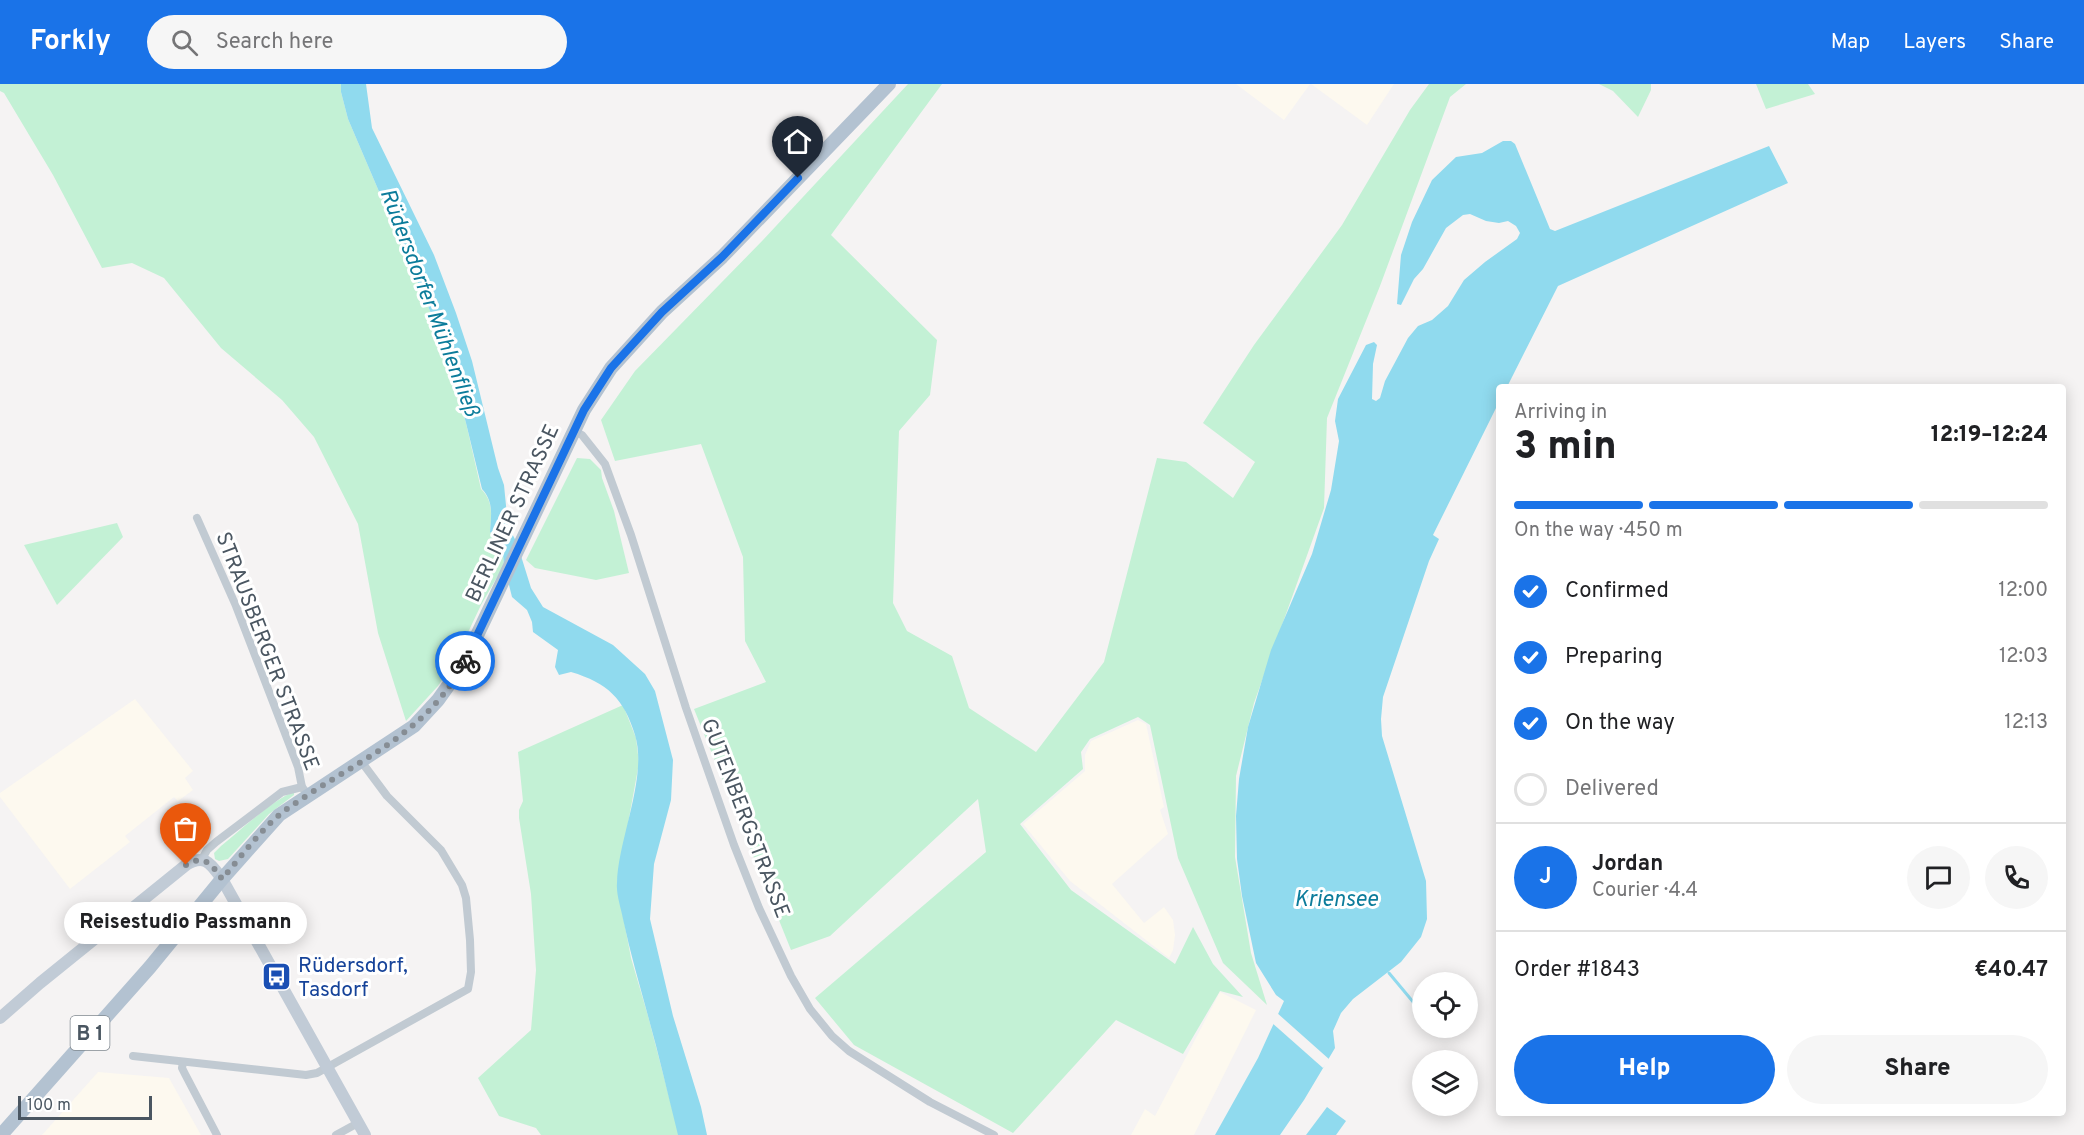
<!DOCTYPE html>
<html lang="en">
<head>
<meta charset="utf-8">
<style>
	:root { --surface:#fff; --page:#f6f6f6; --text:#202124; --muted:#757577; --line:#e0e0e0; --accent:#1a73e8 }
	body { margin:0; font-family:Overpass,sans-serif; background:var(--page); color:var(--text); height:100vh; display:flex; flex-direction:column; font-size:22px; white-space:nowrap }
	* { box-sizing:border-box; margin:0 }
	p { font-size:20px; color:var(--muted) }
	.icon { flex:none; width:33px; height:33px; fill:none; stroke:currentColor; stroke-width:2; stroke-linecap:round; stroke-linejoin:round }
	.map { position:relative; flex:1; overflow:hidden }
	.sheet { position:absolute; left:1496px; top:300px; width:570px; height:732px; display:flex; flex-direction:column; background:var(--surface); border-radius:6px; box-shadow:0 3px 15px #0003 }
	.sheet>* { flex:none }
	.tools { position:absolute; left:1412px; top:888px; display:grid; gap:12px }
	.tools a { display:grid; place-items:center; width:66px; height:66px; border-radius:50%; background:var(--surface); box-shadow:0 3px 15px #0003; font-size:30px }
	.scale { position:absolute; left:18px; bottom:15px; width:134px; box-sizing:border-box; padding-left:6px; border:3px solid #4a5661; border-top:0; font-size:16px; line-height:21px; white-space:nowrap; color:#4a5661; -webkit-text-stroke:4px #fff; paint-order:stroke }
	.pin { position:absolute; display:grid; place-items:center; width:51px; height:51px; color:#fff; margin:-62px -26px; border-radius:50% 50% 50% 0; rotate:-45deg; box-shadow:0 0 6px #0007 }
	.pin .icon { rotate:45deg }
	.courier { position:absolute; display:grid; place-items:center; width:60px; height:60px; margin:-30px; border:4px solid #1a73e8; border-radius:50%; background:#fff; color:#222; box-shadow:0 2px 8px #0007 }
	.bubble { position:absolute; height:42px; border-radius:21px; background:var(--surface); box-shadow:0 3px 15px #0003; font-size:20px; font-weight:800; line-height:42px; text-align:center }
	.headline em { font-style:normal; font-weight:800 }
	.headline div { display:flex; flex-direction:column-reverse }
	.headline { display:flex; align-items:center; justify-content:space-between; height:102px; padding:0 18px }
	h1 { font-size:39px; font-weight:800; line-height:45px }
	.bar { display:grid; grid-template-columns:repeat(4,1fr); gap:9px 6px; align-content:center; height:72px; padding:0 18px }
	.bar i { height:8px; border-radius:4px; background:var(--line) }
	.bar .on { background:var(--accent) }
	.bar p { grid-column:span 4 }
	.line { display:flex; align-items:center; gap:15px; padding:0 18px; border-top:2px solid var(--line) }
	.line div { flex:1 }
	.round { display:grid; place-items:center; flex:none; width:63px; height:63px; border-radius:32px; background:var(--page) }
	ol { padding:0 18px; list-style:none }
	li { display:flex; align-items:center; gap:18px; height:66px }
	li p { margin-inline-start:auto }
	li .icon { padding:6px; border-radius:50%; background:var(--accent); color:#fff; stroke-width:4 }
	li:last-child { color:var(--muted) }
	li i { width:33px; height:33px; border:3px solid var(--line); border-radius:50% }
	.action { display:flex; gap:12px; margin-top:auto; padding:12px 18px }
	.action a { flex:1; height:69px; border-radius:36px; background:var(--accent); color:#fff; font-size:24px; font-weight:800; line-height:69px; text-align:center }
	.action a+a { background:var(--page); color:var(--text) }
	header { display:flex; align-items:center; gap:36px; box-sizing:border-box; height:84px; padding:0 30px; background:var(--accent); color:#fff }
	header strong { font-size:28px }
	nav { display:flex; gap:33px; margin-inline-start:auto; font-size:21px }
	.search { width:420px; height:54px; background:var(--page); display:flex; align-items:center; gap:15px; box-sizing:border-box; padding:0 21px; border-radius:33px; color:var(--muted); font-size:22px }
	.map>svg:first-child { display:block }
	.commercial { fill:#fdf9ef }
	.green { fill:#c3f1d5 }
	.water { fill:#90daee }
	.pier { fill:#f5f3f3 }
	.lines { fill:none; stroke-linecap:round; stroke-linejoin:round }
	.stream { stroke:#90daee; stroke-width:3 }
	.street { stroke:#c1cad2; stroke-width:8 }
	.secondary { stroke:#c1cbd6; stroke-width:12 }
	.primary { stroke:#b3c2d1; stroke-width:14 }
	.done { stroke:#868d94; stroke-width:6; stroke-dasharray:0 10.8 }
	.route { stroke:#1a73e8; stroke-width:8 }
	.labels { text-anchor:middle; stroke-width:6; stroke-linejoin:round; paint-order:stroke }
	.shield { fill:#fff; stroke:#808990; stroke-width:1.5 }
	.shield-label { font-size:20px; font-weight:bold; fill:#4a5661 }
	.street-label { font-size:21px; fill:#4a5661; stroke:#fff }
	.transit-label { font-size:21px; fill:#164399; stroke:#fff; text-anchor:start }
	.water-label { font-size:22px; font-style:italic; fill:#0c7c9b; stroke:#fff }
</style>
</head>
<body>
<header>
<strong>Forkly</strong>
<div class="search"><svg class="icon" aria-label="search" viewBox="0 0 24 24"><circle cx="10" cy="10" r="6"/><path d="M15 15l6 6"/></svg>Search here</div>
<nav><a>Map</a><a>Layers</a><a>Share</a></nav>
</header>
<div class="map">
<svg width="2084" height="1051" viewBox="0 0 2084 1051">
	<rect width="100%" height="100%" fill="#f5f3f3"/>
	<g class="commercial">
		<path d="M1236 0H1310L1284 36Z"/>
		<path d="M1311 0H1394L1367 41Z"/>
		<path d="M135 615 193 687 185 694 193 706 178 717 174 713 125 752 130 758 70 805 0 713V709Z"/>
		<path d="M1138 636 1146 640 1164 723 1160 726 1168 750 1112 800 1144 839 1164 823 1173 836 1175 851 1173 866 1169 874 1070 797 1023 740 1085 687V671L1091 657Z"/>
		<path d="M1220 908 1256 926 1194 1051H1131L1145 1025 1155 1032Z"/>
		<path d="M98 988 169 994 201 1051H42Z"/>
	</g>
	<g class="green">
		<path d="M0 0H341V8L348 35 445 262 466 339 481 405C494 418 491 431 490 448L502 460 504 481 481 521 454 578 438 602 406 637 378 549 358 440 314 353 282 316 221 264 164 194 132 179 102 184 53 91 4 9 0 7Z"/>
		<path d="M908 0H942L831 151 937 256 930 311 899 347 893 519 907 547 952 572 969 624 1036 668 1104 578 1157 374 1186 378 1233 414 1255 378 1203 339 1254 261 1342 141 1410 26 1429 0H1466L1450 13 1380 202 1327 334 1324 424 1254 619 1236 692 1235 773 1251 869 1267 921 1223 879 1178 774 1150 641 1138 633 1090 655 1081 668 1083 685 1020 740 1071 806 1175 880 1193 843 1213 880 1243 913 1220 907 1183 970 1116 936 1013 1049 854 961 815 914 986 768 978 715 830 852 791 866 694 625 766 598 745 557 743 473 701 360 615 377 601 336 635 287 763 156Z"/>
		<path d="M1599 0H1651V6L1638 33 1613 7Z"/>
		<path d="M1756 0H1808L1815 10 1766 25Z"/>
		<path d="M577 374 590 375 601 386 602 394 614 427 629 489 596 496 535 484 526 476Z"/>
		<path d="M117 439 123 453 57 521 24 461Z"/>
		<path d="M623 621 636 654 639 679 617 800 631 874 648 932 679 1051H541L536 1044 499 1032 478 994 531 946 536 886 531 810 519 734V726L523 717 518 668Z"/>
		<path d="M294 708V711L269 730 228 775 219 777 215 775 214 769 221 762C240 747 273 715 294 708Z"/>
	</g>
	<g class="water">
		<path d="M341 0H366L372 44 434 171 456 229 472 277 498 384 504 401 508 442 517 459 531 504 543 523 613 561 645 590 655 607 673 676 671 716 654 780 650 835 673 932 701 1023 707 1051H678C668 1011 659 971 648 932 639 899 630 868 623 835 621 824 616 810 617 799 618 755 648 693 635 651 624 615 608 599 571 588L559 591 555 583 558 566 533 548 532 538 527 526 512 513 504 481 502 460 490 448C491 431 494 418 482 405L466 339 445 262 348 35 341 8Z"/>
		<path d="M1503 57H1511L1515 60 1550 145 1555 147 1769 62 1788 99 1558 202 1507 303H1498V320L1433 451 1439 455 1429 477 1383 613 1381 635 1382 652 1426 797 1427 835 1421 853 1401 878 1353 915 1341 929 1333 947 1335 964 1304 1016 1280 1051H1215L1258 974 1284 917 1276 911 1256 879 1242 812 1237 775 1236 732 1239 695 1248 643 1271 566 1312 470 1331 406 1339 357 1335 337 1338 315 1366 261 1374 258 1377 261 1373 280 1372 315 1376 317 1380 314 1385 297 1408 254 1418 242 1432 236 1448 222 1464 196 1485 178 1517 155 1520 149 1516 142 1508 137 1499 139 1486 137 1470 130 1463 131 1446 144 1423 185 1414 195 1401 221 1397 220 1401 171 1412 138 1432 96 1456 73 1482 69Z"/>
		<path d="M1327 1023 1346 1037 1336 1051H1306Z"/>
	</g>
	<path class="pier" d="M1276 928 1330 976 1323 984 1271 938Z"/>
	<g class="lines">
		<path class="stream" d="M1389 889 1414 919"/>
		<g class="street">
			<path d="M574 347 582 351 605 380 631 451 686 624 734 761 759 824 791 892 810 925 832 952 849 967 930 1018 994 1051"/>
			<path d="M197 434 236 522 298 683 302 703 308 711"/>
			<path d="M202 775 207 766 216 758 282 708 302 703"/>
			<path d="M133 972 306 991 317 989 468 905 471 888 470 856 466 814 462 801 441 766 387 712 361 677"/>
			<path d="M183 978 182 984 185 990 217 1051"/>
			<path d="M336 1051 358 1039"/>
		</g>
		<path class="secondary" d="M0 934 40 899 186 781C205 769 211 780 222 795L365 1051"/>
		<path class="primary" d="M1 1051 150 883 222 795 279 731 414 642 438 616 463 581 584 326 611 284 662 228 722 173 889 0"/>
	</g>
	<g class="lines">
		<path class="done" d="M186 781C205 770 211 780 222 795 241 773 263 742 287 725 351 679 426 653 465 577"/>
		<path class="route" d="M465 577 584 326 611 284 662 228 722 173 798 94"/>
	</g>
	<defs>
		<symbol id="bus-square" viewBox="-11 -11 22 22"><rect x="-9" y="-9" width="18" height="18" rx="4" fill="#1a4fb4" stroke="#fff"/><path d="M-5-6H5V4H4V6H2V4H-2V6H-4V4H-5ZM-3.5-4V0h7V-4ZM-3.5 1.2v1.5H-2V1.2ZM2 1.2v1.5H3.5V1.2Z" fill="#fff"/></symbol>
	</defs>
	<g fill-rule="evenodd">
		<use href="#bus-square" x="260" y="876" width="33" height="33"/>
	</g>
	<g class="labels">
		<rect class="shield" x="70.5" y="932" width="39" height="34" rx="4.5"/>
		<g class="shield-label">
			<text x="90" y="956">B 1</text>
		</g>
		<g class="street-label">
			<text transform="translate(512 429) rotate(-65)" y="7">BERLINER STRASSE</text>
			<text transform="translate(268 567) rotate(69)" y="7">STRAUSBERGER STRASSE</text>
			<text transform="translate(746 734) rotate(69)" y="7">GUTENBERGSTRASSE</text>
		</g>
		<g class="transit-label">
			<text x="298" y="888">Rüdersdorf,<tspan x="298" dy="24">Tasdorf</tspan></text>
		</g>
		<g class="water-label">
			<text transform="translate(431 218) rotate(69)" y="8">Rüdersdorfer Mühlenfließ</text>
			<text x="1336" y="822">Kriensee</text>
		</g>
	</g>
</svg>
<div class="tools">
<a><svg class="icon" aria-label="locate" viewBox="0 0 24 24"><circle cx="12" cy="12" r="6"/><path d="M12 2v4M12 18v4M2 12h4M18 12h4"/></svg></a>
<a><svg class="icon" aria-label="layers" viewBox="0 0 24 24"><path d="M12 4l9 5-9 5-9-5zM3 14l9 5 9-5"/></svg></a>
</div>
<div class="scale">100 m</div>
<div class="pin" style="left:186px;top:781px;background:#ea580c"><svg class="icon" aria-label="bag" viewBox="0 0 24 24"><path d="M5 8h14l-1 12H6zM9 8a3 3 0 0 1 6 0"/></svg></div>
<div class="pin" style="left:798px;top:94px;background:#1f2937"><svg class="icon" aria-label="home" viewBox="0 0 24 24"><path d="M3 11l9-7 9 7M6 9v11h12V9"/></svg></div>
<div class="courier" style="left:465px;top:577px"><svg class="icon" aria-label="bike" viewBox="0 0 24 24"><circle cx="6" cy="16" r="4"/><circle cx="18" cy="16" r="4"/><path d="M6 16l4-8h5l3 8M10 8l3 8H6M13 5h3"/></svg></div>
<div class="bubble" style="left:64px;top:818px;width:243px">Reisestudio Passmann</div>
<section class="sheet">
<div class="headline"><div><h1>3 min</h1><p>Arriving in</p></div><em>12:19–12:24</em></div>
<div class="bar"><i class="on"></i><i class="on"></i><i class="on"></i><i></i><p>On the way · 450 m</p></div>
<ol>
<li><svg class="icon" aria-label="check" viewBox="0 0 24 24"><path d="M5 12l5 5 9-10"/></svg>Confirmed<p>12:00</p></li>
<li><svg class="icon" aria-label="check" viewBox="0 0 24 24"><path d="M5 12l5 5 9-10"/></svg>Preparing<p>12:03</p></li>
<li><svg class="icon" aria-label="check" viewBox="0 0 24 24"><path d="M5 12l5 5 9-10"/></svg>On the way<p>12:13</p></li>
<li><i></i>Delivered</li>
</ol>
<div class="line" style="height:108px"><b class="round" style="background:var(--accent);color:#fff">J</b><div><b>Jordan</b><p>Courier · 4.4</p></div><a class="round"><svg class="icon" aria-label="chat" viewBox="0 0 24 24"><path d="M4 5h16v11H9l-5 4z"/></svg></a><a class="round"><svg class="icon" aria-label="phone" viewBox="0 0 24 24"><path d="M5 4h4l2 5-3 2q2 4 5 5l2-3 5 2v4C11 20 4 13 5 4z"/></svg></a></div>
<div class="line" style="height:78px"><div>Order #1843</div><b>€40.47</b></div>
<div class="action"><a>Help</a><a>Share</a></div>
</section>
</div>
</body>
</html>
